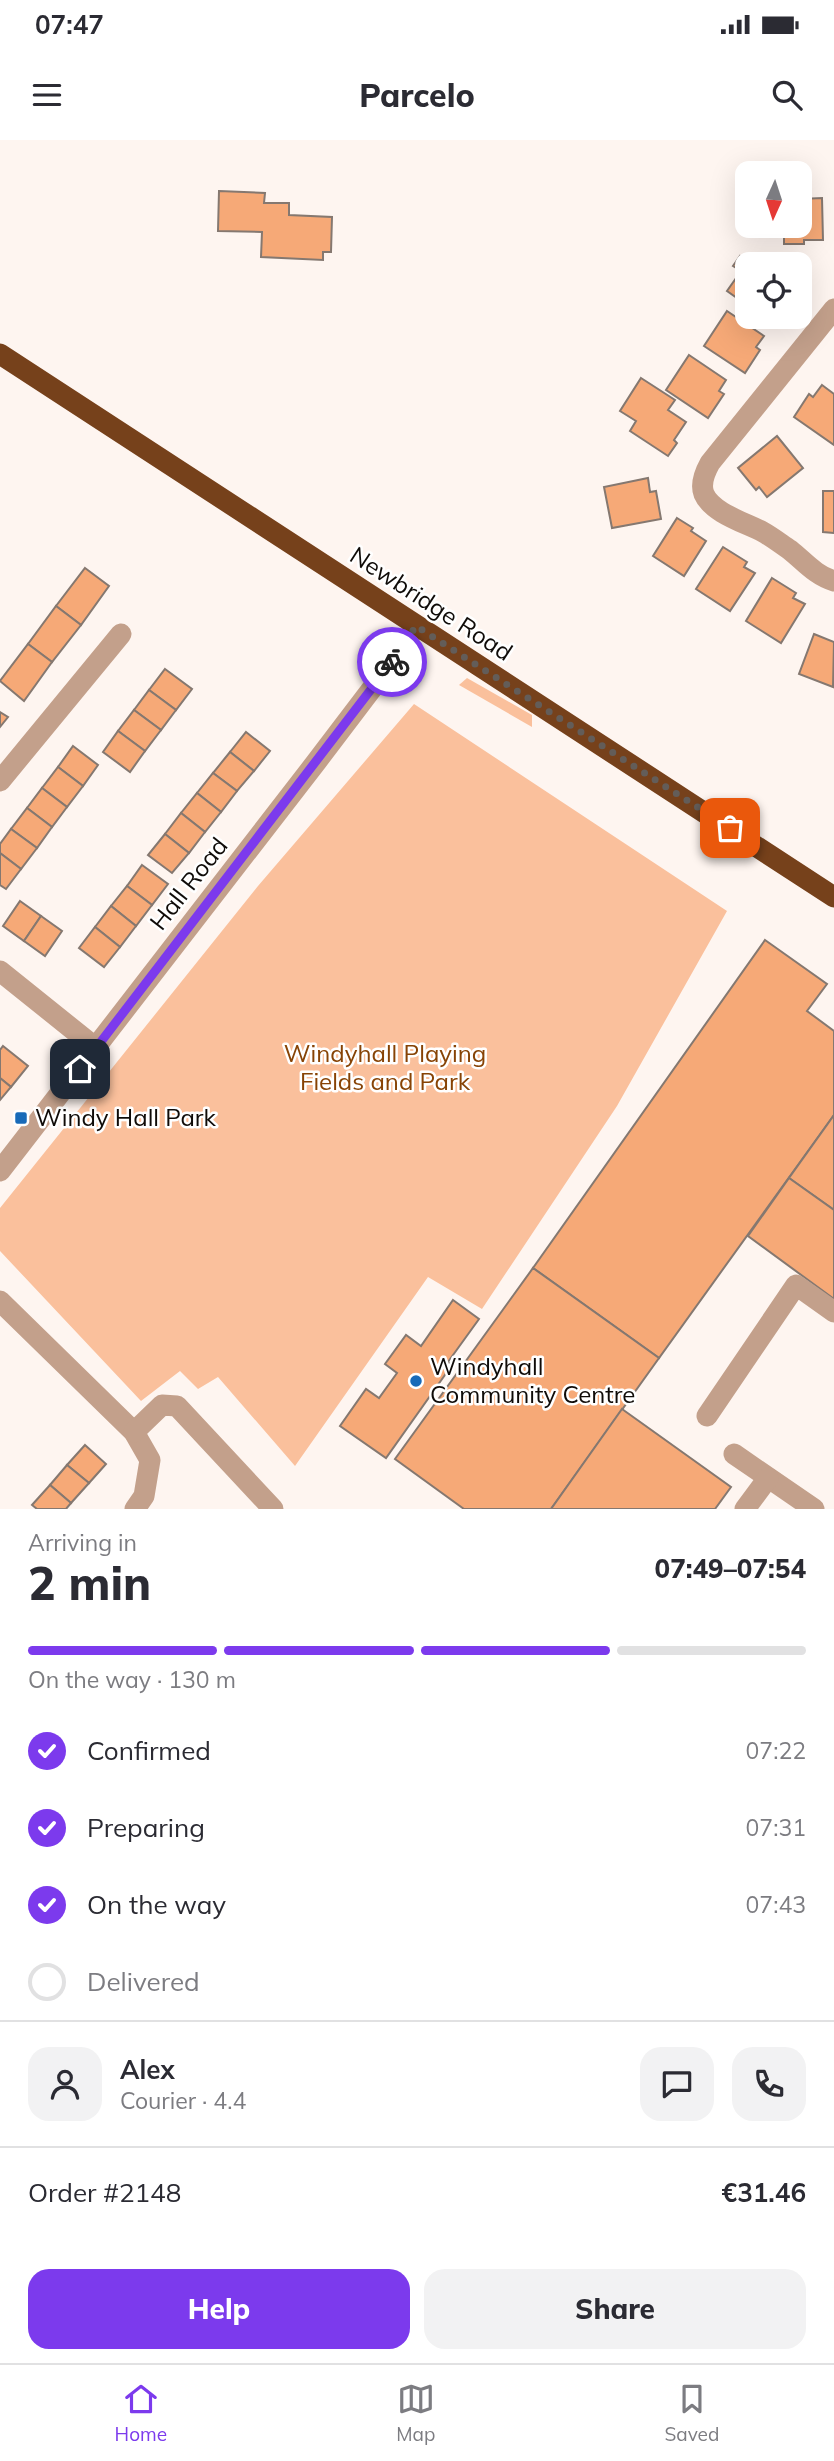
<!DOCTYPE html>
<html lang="en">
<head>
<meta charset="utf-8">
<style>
	:root { --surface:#fff; --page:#f2f2f3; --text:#2b2b33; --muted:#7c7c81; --line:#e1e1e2; --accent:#7c3aed }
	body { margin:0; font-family:Mulish,sans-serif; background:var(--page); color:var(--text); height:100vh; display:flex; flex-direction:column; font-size:26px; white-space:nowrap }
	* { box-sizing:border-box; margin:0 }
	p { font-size:23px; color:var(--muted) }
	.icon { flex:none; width:38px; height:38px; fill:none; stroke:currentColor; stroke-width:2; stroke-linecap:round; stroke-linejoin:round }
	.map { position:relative; height:1369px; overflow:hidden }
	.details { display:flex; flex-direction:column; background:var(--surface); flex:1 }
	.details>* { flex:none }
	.needle { width:46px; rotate:183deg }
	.controls { position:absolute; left:735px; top:21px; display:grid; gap:14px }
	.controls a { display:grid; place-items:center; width:77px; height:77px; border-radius:14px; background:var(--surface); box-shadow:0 7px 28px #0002; font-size:35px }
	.pin { position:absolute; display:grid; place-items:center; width:60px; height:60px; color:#fff; margin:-30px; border-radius:14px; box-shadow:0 4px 10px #0006 }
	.courier { position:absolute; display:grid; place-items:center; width:70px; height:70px; margin:-35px; border:5px solid #7c3aed; border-radius:50%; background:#fff; color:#222; box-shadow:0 2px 9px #0007 }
	.summary em { font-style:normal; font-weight:800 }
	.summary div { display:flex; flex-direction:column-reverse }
	.summary { display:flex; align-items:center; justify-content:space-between; height:119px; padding:0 28px }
	h1 { font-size:46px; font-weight:800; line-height:52px }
	.bar { display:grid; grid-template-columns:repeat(4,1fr); gap:10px 7px; align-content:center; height:84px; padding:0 28px }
	.bar i { height:9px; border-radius:5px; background:var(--line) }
	.bar .selected { background:var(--accent) }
	.bar p { grid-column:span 4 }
	.line { display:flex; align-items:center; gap:18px; padding:0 28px; border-top:2px solid var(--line) }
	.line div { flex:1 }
	.round { display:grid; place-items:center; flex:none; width:74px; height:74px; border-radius:21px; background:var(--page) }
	ol { padding:0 28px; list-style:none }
	li { display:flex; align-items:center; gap:21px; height:77px }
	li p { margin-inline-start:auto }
	li .icon { padding:7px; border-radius:50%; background:var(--accent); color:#fff; stroke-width:4 }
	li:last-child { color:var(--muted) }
	li i { width:38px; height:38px; border:4px solid var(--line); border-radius:50% }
	.button { display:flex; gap:14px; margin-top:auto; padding:14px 28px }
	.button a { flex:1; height:80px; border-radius:21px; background:var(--accent); color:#fff; font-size:28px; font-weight:800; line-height:80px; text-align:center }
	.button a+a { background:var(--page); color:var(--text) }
	.status { display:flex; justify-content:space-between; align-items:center; height:49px; padding:0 35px; background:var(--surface); direction:ltr }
	.status svg { height:19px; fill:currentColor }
	header { display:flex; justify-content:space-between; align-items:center; height:91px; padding:0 28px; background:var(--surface); font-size:32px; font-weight:800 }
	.menu { display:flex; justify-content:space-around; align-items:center; height:98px; border-top:2px solid var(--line); background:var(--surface); font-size:19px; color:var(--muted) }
	.menu a { display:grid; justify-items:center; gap:4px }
	.menu .selected { color:var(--accent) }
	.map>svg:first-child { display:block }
	.green { fill:#fac09c }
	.building { fill:#f6a977; stroke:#857870; stroke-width:2 }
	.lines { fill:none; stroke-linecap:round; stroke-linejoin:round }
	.minor { stroke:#c3a08b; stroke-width:21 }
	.highway { stroke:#76411b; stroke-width:21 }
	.done { stroke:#635d59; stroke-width:7; stroke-dasharray:0 12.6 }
	.route { stroke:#7c3aed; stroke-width:9 }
	.poi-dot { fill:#186ab8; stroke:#fff; stroke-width:2.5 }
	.labels { text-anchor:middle; stroke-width:5; stroke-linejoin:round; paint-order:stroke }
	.street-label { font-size:24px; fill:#0f0b08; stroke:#fff }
	.park-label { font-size:24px; fill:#874305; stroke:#fff }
	.poi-label { font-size:24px; fill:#0f0b08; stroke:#fff; text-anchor:start }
</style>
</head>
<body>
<div class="status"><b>07:47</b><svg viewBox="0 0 49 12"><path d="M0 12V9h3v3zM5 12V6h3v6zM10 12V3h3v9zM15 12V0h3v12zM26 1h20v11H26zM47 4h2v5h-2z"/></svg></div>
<header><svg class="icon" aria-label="menu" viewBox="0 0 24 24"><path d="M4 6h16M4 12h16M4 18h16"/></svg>Parcelo<svg class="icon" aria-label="search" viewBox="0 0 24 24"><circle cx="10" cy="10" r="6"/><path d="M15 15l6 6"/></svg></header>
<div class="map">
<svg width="834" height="1369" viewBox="0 0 834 1369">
	<rect width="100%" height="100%" fill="#fef5f0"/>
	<g class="green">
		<path d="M467 538 532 575V587L459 545Z"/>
		<path d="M414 564 727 771 617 966 482 1169 428 1137 295 1326 218 1237 198 1249 180 1231 141 1261 0 1111V1068L258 746Z"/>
	</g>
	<g class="building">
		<path d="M219 51 265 53 264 63H289V75L332 77 331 112H323V120L261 117 262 92 218 91Z"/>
		<path d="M822 58 823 100H804V104H784V86H800V59Z"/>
		<path d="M751 115 766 124H747V165L727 151 741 131 733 126 740 116 747 121Z"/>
		<path d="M727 171 764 196 756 207 760 210 745 233 704 206Z"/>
		<path d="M689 215 726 240 719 251 724 254 708 278 666 250Z"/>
		<path d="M641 238 675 260 668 270 686 282 674 300 677 303 668 316 630 291 636 281 620 271Z"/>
		<path d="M822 245 834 254V305L794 277 809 254 813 257Z"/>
		<path d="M777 296 803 328 767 357 759 347 756 350 738 328Z"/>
		<path d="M648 338 650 352 656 351 661 379 612 388 604 347Z"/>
		<path d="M823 351H834V393L823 392Z"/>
		<path d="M677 378 693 388 691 391 706 401 684 436 653 416Z"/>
		<path d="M723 407 747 422 744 427 755 433 730 471 696 449Z"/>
		<path d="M85 428 109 446 81 485 56 466Z"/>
		<path d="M772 438 796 453 793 458 805 464 781 503 746 481Z"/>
		<path d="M56 466 81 485 52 522 28 504Z"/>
		<path d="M814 494 834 502 833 547 799 534Z"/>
		<path d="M28 504 52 522 24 561 0 541Z"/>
		<path d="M165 529 192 549 176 570 149 550Z"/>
		<path d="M149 550 176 570 161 590 134 570Z"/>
		<path d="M134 570 161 590 145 611 118 591Z"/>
		<path d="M0 572 8 577 0 587Z"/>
		<path d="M118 591 145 611 130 632 103 612Z"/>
		<path d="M246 592 270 611 254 631 230 612Z"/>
		<path d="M73 606 98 625 83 646 58 627Z"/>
		<path d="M230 612 254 631 237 651 213 633Z"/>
		<path d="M58 627 83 646 67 667 42 648Z"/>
		<path d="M213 633 237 651 221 672 197 653Z"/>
		<path d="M42 648 67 667 52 687 27 668Z"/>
		<path d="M197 653 221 672 205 692 181 673Z"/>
		<path d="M27 668 52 687 37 708 11 689Z"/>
		<path d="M181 673 205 692 189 713 165 694Z"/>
		<path d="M11 689 37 708 21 729 0 713V704Z"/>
		<path d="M165 694 189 713 172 733 148 715Z"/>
		<path d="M0 713 21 729 6 749 0 745Z"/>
		<path d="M142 725 168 744 152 765 127 746Z"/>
		<path d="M127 746 152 765 136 786 111 766Z"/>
		<path d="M20 761 41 776 24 801 3 786Z"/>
		<path d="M111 766 136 786 120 807 95 787Z"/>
		<path d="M41 776 62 791 45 816 24 801Z"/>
		<path d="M95 787 120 807 104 827 79 808Z"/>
		<path d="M765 800 827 844 807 871 834 891V975L659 1218 533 1128Z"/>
		<path d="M3 906 28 926 11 947 0 938V910Z"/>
		<path d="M0 938 11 947 0 960Z"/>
		<path d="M834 975V1070L789 1038Z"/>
		<path d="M789 1038 834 1070V1159L748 1096Z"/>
		<path d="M533 1128 659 1218 551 1369H464L395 1319Z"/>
		<path d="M453 1160 479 1179 448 1222 452 1225 386 1318 340 1286 366 1249 379 1258 397 1233 385 1224 406 1195 421 1206Z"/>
		<path d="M622 1269 731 1347 715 1369H551Z"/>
		<path d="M85 1305 106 1324 89 1343 67 1325Z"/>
		<path d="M67 1325 89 1343 71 1363 50 1345Z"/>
		<path d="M50 1345 71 1363 66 1369H37L32 1365Z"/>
	</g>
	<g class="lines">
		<g class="minor">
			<path d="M834 169 710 323C705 332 700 344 704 354 712 373 746 383 763 392 772 397 781 404 790 410 805 422 815 435 834 441"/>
			<path d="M0 641 121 494"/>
			<path d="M0 831 96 908"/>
			<path d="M0 1031 317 621 396 517 416 486"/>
			<path d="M0 1161 134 1292 150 1320 144 1356 135 1369"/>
			<path d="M707 1276 796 1145 834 1172"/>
			<path d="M134 1292 162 1265 177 1266 273 1369"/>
			<path d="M734 1314 814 1369"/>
			<path d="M745 1369 768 1338"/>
		</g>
		<path class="highway" d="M0 214 834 757"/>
	</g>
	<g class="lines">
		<path class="done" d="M392 522 416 486 730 688"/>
		<path class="route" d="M80 929 392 522"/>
	</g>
	<g class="poi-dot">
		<rect x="14" y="971" width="14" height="14" rx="3.5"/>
		<circle cx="416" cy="1241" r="7"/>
	</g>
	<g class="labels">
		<g class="street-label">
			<text transform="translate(431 464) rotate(33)" y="8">Newbridge Road</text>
			<text transform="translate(189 744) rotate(-52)" y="8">Hall Road</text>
		</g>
		<g class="park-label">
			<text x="385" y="922">Windyhall Playing<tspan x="385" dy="28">Fields and Park</tspan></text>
		</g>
		<g class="poi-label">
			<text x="35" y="986">Windy Hall Park</text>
			<text x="430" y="1235">Windyhall<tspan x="430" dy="28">Community Centre</tspan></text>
		</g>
	</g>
</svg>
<div class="controls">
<a><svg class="needle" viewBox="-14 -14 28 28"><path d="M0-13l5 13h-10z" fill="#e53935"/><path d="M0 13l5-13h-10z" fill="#7c7c81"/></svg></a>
<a><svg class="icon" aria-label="locate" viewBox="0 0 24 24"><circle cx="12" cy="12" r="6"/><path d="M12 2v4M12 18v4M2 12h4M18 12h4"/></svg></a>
</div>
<div class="pin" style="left:730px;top:688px;background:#ea580c"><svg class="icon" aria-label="bag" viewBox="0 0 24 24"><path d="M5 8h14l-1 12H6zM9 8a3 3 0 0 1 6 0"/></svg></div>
<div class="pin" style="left:80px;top:929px;background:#1f2937"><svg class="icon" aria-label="home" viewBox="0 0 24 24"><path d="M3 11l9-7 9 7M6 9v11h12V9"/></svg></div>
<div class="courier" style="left:392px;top:522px"><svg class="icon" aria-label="bike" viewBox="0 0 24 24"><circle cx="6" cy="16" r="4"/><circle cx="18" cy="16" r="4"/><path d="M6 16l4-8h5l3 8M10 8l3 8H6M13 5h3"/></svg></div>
</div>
<section class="details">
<div class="summary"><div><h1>2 min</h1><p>Arriving in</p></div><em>07:49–07:54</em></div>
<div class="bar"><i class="selected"></i><i class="selected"></i><i class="selected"></i><i></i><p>On the way · 130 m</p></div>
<ol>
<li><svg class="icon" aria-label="check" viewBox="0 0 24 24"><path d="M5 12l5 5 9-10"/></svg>Confirmed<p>07:22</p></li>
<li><svg class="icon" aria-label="check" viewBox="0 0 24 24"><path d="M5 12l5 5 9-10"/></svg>Preparing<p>07:31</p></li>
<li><svg class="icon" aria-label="check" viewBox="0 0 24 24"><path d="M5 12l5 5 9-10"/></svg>On the way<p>07:43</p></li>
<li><i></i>Delivered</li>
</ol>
<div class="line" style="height:126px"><a class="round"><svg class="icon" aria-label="person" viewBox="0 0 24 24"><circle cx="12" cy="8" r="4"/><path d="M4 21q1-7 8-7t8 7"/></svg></a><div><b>Alex</b><p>Courier · 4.4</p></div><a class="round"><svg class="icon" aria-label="chat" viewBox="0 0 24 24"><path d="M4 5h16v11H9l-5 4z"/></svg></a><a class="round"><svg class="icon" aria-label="phone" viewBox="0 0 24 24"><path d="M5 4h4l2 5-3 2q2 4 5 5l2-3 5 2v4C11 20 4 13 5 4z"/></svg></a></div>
<div class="line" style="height:91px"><div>Order #2148</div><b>€31.46</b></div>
<div class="button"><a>Help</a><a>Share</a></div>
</section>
<nav class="menu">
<a class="selected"><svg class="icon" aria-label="home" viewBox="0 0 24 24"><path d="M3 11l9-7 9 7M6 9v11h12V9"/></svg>Home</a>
<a><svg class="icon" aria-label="map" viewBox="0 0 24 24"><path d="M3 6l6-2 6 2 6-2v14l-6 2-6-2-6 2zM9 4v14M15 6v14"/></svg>Map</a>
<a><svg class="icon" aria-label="saved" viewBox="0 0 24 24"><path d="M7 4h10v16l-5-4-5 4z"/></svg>Saved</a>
</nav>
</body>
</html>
